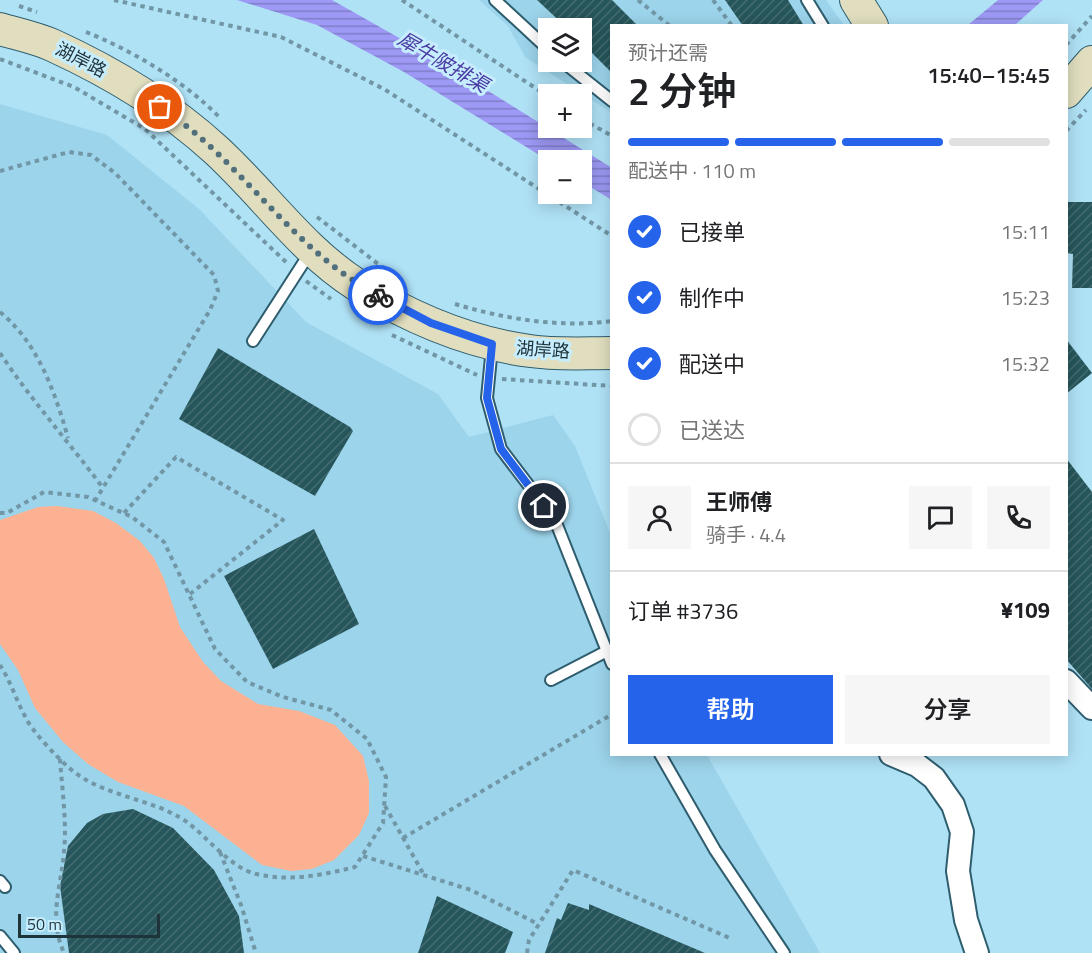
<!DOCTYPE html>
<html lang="zh">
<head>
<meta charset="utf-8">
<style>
	:root { --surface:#fff; --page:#f6f6f6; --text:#202124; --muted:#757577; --line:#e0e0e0; --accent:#2563eb }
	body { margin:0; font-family:"Titillium Web","Noto Sans SC",sans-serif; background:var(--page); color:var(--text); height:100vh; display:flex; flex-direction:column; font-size:22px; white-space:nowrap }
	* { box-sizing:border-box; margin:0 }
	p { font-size:20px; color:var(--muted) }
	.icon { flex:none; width:33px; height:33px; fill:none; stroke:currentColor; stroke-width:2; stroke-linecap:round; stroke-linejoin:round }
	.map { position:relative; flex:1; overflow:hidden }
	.drawer { position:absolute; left:610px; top:24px; width:458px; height:732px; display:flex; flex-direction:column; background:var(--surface); border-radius:0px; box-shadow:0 3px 15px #0003 }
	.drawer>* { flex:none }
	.buttons { position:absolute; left:538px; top:18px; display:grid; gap:12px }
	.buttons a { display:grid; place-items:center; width:54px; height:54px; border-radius:0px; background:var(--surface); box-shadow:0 3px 15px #0003; font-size:30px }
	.scale { position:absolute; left:18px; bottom:15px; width:142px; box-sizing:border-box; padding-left:6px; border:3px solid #1f333b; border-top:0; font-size:16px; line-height:21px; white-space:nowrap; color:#1f333b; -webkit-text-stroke:4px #c6edfd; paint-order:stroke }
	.pin { position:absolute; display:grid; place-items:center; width:51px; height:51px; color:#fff; margin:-26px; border:3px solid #fff; border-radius:50%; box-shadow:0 2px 6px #0007 }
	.courier { position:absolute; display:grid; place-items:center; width:60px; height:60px; margin:-30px; border:4px solid #2563eb; border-radius:50%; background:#fff; color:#222; box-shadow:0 2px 8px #0007 }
	.summary em { font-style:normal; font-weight:600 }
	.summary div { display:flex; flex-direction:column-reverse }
	.summary { display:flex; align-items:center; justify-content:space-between; height:102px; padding:0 18px }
	h1 { font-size:39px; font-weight:600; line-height:45px }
	.bar { display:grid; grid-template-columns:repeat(4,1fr); gap:9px 6px; align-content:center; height:72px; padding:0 18px }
	.bar i { height:8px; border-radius:4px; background:var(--line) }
	.bar .selected { background:var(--accent) }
	.bar p { grid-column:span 4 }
	.line { display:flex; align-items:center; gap:15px; padding:0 18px; border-top:2px solid var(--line) }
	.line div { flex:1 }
	.round { display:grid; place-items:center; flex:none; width:63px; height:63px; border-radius:0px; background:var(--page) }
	ol { padding:0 18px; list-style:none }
	li { display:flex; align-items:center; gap:18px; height:66px }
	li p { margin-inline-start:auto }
	li .icon { padding:6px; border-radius:50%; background:var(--accent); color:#fff; stroke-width:4 }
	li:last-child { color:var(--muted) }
	li i { width:33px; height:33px; border:3px solid var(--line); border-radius:50% }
	.cta { display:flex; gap:12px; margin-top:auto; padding:12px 18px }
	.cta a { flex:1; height:69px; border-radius:0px; background:var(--accent); color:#fff; font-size:24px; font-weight:600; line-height:69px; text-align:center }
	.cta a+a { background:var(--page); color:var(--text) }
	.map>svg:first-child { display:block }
	.built { fill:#9cd4eb; fill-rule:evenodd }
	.green { fill:#fcb292 }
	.water { fill:url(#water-rules) }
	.building { fill:url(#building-hatch) }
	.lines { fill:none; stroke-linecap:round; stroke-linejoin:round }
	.lane-casing { stroke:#2e5d6e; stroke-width:14 }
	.street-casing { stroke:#2e5d6e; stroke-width:26 }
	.secondary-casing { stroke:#2e5d6e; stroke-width:34 }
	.path { stroke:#7196a5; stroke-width:4; stroke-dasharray:4.5 4.5; stroke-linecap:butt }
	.lane { stroke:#fff; stroke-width:10 }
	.street { stroke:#fff; stroke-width:22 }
	.secondary { stroke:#e0debe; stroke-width:32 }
	.done { stroke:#52707c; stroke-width:6; stroke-dasharray:0 10.8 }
	.route { stroke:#2563eb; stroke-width:8 }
	.labels { text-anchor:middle; stroke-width:6; stroke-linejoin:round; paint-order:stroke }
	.street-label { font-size:18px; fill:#1f333b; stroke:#c6edfd }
	.water-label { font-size:20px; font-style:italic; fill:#4a39a2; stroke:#c6edfd }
</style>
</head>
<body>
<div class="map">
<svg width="1092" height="953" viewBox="0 0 1092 953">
	<defs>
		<pattern id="water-rules" width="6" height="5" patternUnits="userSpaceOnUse" patternTransform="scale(1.5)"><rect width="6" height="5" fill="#9d99f5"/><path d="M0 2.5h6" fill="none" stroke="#7f7dc8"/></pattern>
		<pattern id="building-hatch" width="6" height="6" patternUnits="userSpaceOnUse" patternTransform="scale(1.5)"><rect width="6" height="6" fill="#26565b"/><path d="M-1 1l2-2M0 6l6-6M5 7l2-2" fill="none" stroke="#446c70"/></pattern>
	</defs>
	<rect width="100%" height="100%" fill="#b0e2f6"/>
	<g class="built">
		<path d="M479 0H826L844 25 612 26V113L525 57 508 26ZM549 28H582V62H549Z"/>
		<path d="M0 104 107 135 199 209 306 322 438 394 469 437 553 415 575 446 612 538V754L707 755 820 953H0Z"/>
	</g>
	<path class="green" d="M57 506 93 511 116 523 140 541 154 558 164 579 180 627 203 662 221 681 258 704 299 711 335 725 363 756 369 781V813L359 835 334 860 312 869 291 871 262 865 184 806 118 782 88 764 63 742 35 708 18 670 0 644V520L38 507Z"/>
	<g class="water">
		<path d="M237 0H332L440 61 612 168V200L582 182V160L549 161 404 72 317 25Z"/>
		<path d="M998 0H1043L1015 25H968Z"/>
	</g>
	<g class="building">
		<path d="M537 0H612L638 26H612V73L582 43V28H567Z"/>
		<path d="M725 0H788L804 26H743Z"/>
		<path d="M1066 202H1092V288H1072L1073 254 1066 253Z"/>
		<path d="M1066 339 1092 373 1066 394Z"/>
		<path d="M218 348 350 427 353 431 315 496 179 419Z"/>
		<path d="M1066 458 1092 492V689L1066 659Z"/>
		<path d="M314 529 359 624 273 669 224 576Z"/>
		<path d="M133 809 173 828 214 870 239 916 244 953H69L60 886 68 846 87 823 103 814Z"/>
		<path d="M437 896 513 932 505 953H418Z"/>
		<path d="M568 903 589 910V904L705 953H545L557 918 561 920Z"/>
	</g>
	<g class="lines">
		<defs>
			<g id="lane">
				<path d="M495 0 549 50"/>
				<path d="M807 0 823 26"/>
				<path d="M563 62 612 101"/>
				<path d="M253 341 311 251"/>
				<path d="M492 347 487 398 501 449 555 520 612 664"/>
				<path d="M551 680 607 651"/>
				<path d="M660 754 715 850 784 953"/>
				<path d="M0 881 5 887"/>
				<path d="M0 936 14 953"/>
			</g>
			<g id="street">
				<path d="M1066 681 1092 708"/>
				<path d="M891 754 917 765 934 778 953 805 962 832 958 871 966 920 977 953"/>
			</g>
			<g id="secondary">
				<path d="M856 0 872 26"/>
				<path d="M0 29C17 34 36 38 52 45 111 72 169 107 216 150 264 194 302 250 357 285 409 317 470 343 530 351 557 355 585 353 612 353"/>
				<path d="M1066 92 1092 62"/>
			</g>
		</defs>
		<use href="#lane" class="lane-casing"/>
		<use href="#street" class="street-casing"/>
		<use href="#secondary" class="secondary-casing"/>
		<g class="path">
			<path d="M114 0 281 37 384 89 612 236"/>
			<path d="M402 0 549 97"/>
			<path d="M638 0 670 26"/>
			<path d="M713 0 732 26"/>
			<path d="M19 6 37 12"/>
			<path d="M86 32C131 50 186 82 220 118"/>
			<path d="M1066 45 1092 16"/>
			<path d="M0 59 74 87 145 129 287 263"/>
			<path d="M582 119 612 136"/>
			<path d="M1066 131 1086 110"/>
			<path d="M0 171 69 152 91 155 115 173 214 275 218 291 210 310 95 501"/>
			<path d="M317 217 390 273"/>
			<path d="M306 281 331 299"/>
			<path d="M455 304C505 319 560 328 612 321"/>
			<path d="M0 312C38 343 55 392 68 438"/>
			<path d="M392 335 477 375"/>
			<path d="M0 353C31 400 69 442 103 488"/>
			<path d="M502 379 612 386"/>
			<path d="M0 513H7L44 492 88 497 132 517 164 542 215 649 247 682 283 697 331 710 367 739 386 777 383 823 355 867C322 875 290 882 256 874 231 868 207 837 187 822 151 797 100 797 67 766 56 756 32 731 26 718 16 700 11 682 0 665"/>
			<path d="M124 513 176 457 283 520 190 594"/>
			<path d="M60 759C62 789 67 821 64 852 61 888 48 917 64 953"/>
			<path d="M385 806 424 875"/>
			<path d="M403 838 609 716"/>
			<path d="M220 852 241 905 256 953"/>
			<path d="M363 856 471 890 538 924"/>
			<path d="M527 953 529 940 573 870 732 939"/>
		</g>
		<use href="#lane" class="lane"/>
		<use href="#street" class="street"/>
		<use href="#secondary" class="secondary"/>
	</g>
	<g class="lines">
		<path class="done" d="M160 107C241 159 291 250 378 295"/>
		<path class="route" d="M378 295 431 323 492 344 487 398 501 449 544 506"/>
	</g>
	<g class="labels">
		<g class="street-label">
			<text transform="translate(81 60) rotate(27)" y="6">湖岸路</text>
			<text transform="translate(543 350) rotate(4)" y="6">湖岸路</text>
		</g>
		<g class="water-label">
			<text transform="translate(443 62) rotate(30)" y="7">犀牛陂排渠</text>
		</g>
	</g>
</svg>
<div class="buttons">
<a><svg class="icon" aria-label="layers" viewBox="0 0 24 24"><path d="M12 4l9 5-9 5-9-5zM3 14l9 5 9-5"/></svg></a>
<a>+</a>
<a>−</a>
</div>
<div class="scale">50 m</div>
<div class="pin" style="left:160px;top:107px;background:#ea580c"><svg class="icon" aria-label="bag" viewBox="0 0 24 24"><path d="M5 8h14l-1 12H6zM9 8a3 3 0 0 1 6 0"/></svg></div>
<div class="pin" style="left:544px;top:506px;background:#1f2937"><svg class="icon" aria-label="home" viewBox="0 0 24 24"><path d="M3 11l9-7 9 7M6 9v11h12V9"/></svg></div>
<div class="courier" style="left:378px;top:295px"><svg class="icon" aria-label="bike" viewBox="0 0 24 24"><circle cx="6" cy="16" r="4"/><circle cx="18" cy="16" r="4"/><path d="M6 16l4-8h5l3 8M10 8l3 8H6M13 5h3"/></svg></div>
<section class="drawer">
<div class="summary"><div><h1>2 分钟</h1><p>预计还需</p></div><em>15:40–15:45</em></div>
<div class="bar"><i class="selected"></i><i class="selected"></i><i class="selected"></i><i></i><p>配送中 · 110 m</p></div>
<ol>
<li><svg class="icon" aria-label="check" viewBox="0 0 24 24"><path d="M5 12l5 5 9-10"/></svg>已接单<p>15:11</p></li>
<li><svg class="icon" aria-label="check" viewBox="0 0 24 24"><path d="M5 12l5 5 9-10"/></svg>制作中<p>15:23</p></li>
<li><svg class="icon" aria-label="check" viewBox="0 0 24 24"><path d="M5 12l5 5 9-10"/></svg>配送中<p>15:32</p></li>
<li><i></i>已送达</li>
</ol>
<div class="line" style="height:108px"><a class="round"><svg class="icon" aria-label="person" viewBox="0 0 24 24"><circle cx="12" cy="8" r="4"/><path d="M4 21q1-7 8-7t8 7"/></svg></a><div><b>王师傅</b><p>骑手 · 4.4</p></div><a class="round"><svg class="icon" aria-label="chat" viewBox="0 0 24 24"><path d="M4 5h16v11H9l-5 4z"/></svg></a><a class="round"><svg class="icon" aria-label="phone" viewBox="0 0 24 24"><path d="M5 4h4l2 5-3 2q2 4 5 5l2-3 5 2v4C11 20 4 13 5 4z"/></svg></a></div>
<div class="line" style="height:78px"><div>订单 #3736</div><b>¥109</b></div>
<div class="cta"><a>帮助</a><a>分享</a></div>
</section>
</div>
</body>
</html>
